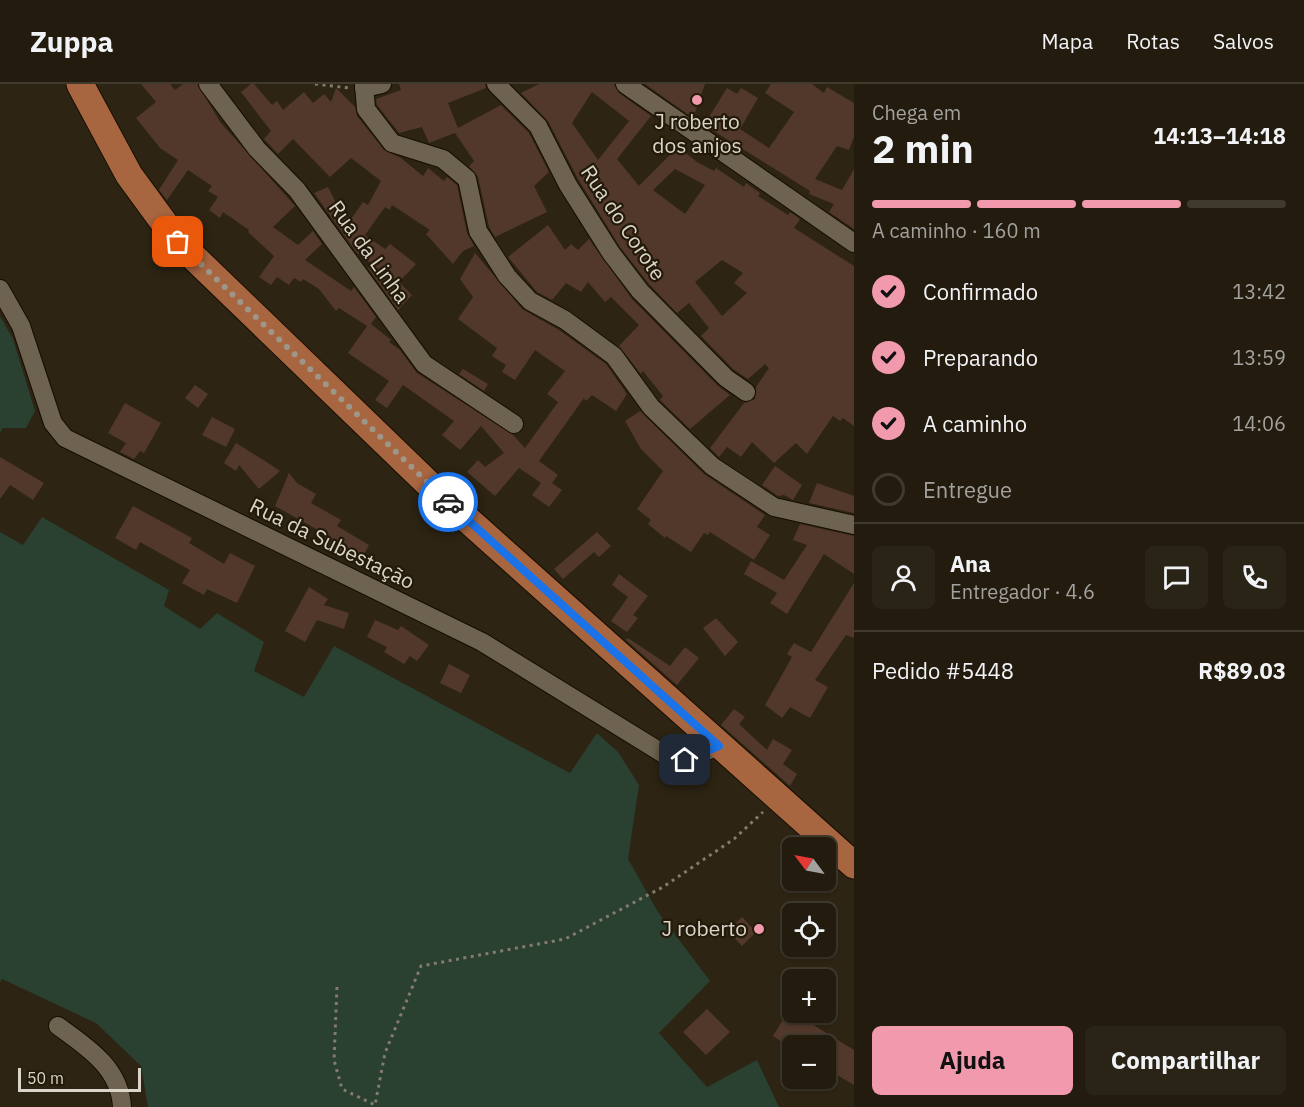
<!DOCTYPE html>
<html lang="pt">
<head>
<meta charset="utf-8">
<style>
	:root { --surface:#221b0e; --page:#2a2417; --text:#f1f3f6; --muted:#a2a19e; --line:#3f392e; --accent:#f29aad }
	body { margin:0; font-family:"IBM Plex Sans",sans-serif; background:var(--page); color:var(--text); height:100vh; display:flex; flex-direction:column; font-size:22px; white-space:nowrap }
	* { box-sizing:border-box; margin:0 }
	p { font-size:20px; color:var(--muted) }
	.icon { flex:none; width:33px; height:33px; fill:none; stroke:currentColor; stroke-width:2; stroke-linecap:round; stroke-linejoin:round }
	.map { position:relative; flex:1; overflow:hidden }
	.drawer { display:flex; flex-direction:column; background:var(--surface); width:450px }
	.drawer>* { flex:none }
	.needle { width:39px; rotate:302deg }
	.controls { position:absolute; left:782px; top:753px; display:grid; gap:12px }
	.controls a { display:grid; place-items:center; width:54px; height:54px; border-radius:9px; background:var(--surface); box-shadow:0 2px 4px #0004,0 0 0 2px var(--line); font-size:30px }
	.scale { position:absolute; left:18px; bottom:15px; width:123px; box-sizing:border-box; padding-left:6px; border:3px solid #dad4c9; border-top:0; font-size:16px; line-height:21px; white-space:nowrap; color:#dad4c9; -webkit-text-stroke:4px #231a0a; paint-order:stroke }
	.pin { position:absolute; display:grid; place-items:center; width:51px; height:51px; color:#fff; margin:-26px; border-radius:12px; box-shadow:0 3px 9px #0006 }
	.courier { position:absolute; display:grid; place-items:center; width:60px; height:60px; margin:-30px; border:4px solid #1a73e8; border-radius:50%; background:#fff; color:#222; box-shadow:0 2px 8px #0007 }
	.overview em { font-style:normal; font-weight:700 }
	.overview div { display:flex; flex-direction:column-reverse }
	.overview { display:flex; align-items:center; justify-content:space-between; height:102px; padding:0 18px }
	h1 { font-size:39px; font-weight:700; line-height:45px }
	.bar { display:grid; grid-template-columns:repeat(4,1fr); gap:9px 6px; align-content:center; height:72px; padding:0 18px }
	.bar i { height:8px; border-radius:4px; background:var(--line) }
	.bar .active { background:var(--accent) }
	.bar p { grid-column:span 4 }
	.line { display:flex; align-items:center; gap:15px; padding:0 18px; border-top:2px solid var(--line) }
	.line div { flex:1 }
	.round { display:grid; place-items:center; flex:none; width:63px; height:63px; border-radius:9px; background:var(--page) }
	ol { padding:0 18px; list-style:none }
	li { display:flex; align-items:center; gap:18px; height:66px }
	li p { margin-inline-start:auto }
	li .icon { padding:6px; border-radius:50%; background:var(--accent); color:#111; stroke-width:4 }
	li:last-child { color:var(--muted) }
	li i { width:33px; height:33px; border:3px solid var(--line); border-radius:50% }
	.cta { display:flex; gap:12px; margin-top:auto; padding:12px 18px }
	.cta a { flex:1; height:69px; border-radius:9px; background:var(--accent); color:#111; font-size:24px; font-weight:700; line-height:69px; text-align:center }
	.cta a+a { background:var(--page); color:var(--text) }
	header { display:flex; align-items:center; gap:36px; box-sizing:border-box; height:84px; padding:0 30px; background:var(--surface); border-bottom:2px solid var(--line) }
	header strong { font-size:28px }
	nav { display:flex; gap:33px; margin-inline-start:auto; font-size:21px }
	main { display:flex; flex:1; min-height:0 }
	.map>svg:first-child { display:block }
	.green { fill:#2a4030 }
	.building { fill:#52382a; fill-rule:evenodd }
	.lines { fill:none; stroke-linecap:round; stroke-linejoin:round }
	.minor-casing { stroke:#150d01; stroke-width:20 }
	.primary-casing { stroke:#150d01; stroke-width:29 }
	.path { stroke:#837c6e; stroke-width:3; stroke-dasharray:3 4.5; stroke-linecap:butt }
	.minor { stroke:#6e6351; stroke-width:18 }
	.primary { stroke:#a86640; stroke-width:27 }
	.done { stroke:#9d9689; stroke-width:6; stroke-dasharray:0 10.8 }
	.route { stroke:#1a73e8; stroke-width:8 }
	.poi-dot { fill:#f29aad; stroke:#231a0a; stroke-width:2 }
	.labels { text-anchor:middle; stroke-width:4.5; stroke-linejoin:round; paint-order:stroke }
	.poi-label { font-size:21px; fill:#dad4c9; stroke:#231a0a }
	.street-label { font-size:21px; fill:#dad4c9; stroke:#231a0a }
</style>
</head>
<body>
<header>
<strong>Zuppa</strong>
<nav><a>Mapa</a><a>Rotas</a><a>Salvos</a></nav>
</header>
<main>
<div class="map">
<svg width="854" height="1023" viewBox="0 0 854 1023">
	<rect width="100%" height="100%" fill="#2d2413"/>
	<g class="green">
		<path d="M0 232 13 255 35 327 26 344H3L0 349Z"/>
		<path d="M42 433 169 506 164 522 200 545 217 529 264 558 254 587 304 613 334 562 570 689 597 649 618 668 639 701 628 775 658 828 710 897 659 949 707 1003 757 976 779 1023H148L141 982 96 939 2 895 0 898V448L23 461Z"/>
	</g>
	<g class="building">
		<path d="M141 0H170L175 6 183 0H197L221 39 295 122 273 143 298 161 313 147 322 160 305 176 351 207 354 203 376 233 371 240 391 256 389 258 400 266 417 289 513 351 525 364 558 318 547 310 565 287 535 266 515 296 502 288 506 281 492 272 497 264 458 235 473 213 460 195 475 169 522 225 559 246 606 280 627 310 616 327 592 311 586 317 584 314 539 377 558 391 552 399 562 406 549 423 532 411 541 399 519 384 495 412 467 388 478 376 485 383 504 369 481 342 460 366 442 351 454 337 403 301 387 324 375 316 389 297 348 269 367 242 339 224 336 227 319 205 303 195 301 198 294 194 289 201 277 193 271 201 259 193 274 172 248 148 249 146 223 128 220 134 209 126 218 113 208 107 212 102 188 86 167 116 159 106 178 76 160 64 136 34 156 18Z"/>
		<path d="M251 0H254L272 21 277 17 283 26 304 8 313 19 324 10 331 18 336 4 355 23 357 32 384 66 401 74 423 92 428 84 444 97 447 93 457 101 467 149 474 162 463 167 453 180 426 150 430 146 392 121 390 126 385 123 365 151 385 165 390 160 416 180 399 198 412 211 398 226 368 184 371 179 356 168 314 109 328 103 336 119 351 135 363 118 368 121 381 97 351 74 330 93 293 55 278 70 264 55 271 47 241 8Z"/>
		<path d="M399 0H485L486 4 448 19 458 44 501 21 529 49 549 88 534 102 547 128 495 153 489 143 478 93 469 82 474 77 455 49 429 59 422 43 399 49 377 21 376 15 401 6Z"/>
		<path d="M539 0H614L619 9 651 32 617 75 639 102 678 63 697 78 714 87 716 84 744 103 746 99 760 109 758 112 788 131 790 128 800 135 794 144 854 182V342L843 334 840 337 833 332 807 370 796 359 774 379 752 358 741 373 727 363 719 373 710 364 744 319 755 315 756 303 769 284 765 280 748 295 733 285 701 252 709 244 689 219 677 229 649 200 620 163 578 95 548 37 521 9ZM592 8 629 37 598 76 572 39ZM675 85 705 101 685 130 653 106ZM722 176 743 189 734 199 747 209 722 232 695 198Z"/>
		<path d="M645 0H705L693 34Z"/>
		<path d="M771 0H812L824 9 827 3 854 19V53L849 66 837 62 815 95 842 106 854 85V145L829 128 834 120 809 110 810 107 704 41 727 4 737 10 741 4 758 14 740 45 769 64 794 28 765 9Z"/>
		<path d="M548 141 565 166 571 160 578 166 589 155 632 215 718 302 730 311 690 345 660 316 663 312 643 287 641 290 619 262 639 241 611 213 605 218 588 198 581 208 566 199 552 216 537 208 508 173Z"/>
		<path d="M463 285 488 300 484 307 459 290Z"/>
		<path d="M195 301 208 310 198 324 185 314Z"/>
		<path d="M125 319 161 339 144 369 140 367 134 375 120 368 126 359 108 349Z"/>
		<path d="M640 327 704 390 765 431 757 443 770 451 754 476 710 448 708 451 704 449 691 468 666 452 665 454 648 440 651 436 637 425 663 387 641 365 625 337Z"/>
		<path d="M212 333 235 345 226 363 202 351Z"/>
		<path d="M236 359 265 377 280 387 259 405 239 381 236 387 224 379Z"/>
		<path d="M0 373 44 399 33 416 10 401 0 415Z"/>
		<path d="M775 382 802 401 793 416 784 411 778 412 762 401Z"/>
		<path d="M289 389 297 399 316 410 311 419 341 436 337 442 369 461 361 476 345 467 342 471 320 458 325 450 275 422Z"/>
		<path d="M817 399 854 412V429L809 419Z"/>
		<path d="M133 422 192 454 189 459 224 480 230 469 255 482 237 519 207 505 204 511 182 499 190 486 140 458 136 466 115 454Z"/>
		<path d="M800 440 854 452V490L824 470 787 530 770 519 777 509 744 490 751 477 784 496 807 461 793 456Z"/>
		<path d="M597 448 611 462 599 473 594 468 563 495 554 485Z"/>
		<path d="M619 490 648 512 633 531 638 534 627 548 611 537 628 513 612 501Z"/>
		<path d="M854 499V554L846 551 815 596 828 603 810 634 790 623 782 634 765 621 792 573 787 570 794 559 811 568Z"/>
		<path d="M309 503 328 515 324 521 349 529 344 545 317 536 305 558 285 547Z"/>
		<path d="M716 534 738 558 725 572 703 544Z"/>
		<path d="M375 536 398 546 401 542 429 561 417 577 410 572 404 580 384 568 387 563 367 553Z"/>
		<path d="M628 554 670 582 685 563 699 574 677 601 626 556Z"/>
		<path d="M449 580 470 591 461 609 440 599Z"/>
		<path d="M734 625 745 633 739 640 767 666 773 655 792 666 783 680 797 690 790 702 721 641Z"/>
		<path d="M742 833 756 848 742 862 728 847Z"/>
		<path d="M707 925 730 948 706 971 683 948Z"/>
		<path d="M789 926 854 966V1001L825 984V962H788L773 952Z"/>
	</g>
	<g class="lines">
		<defs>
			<g id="minor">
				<path d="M208 0 257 65 297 106 424 280 514 340"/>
				<path d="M364 0 366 25 392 59 443 75 467 95 478 147 507 192 530 217 565 236 614 272 651 323 712 382 774 423 854 441"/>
				<path d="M496 0 538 42 568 101 611 169 640 207 726 294 746 308"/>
				<path d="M625 0 854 159"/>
				<path d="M364 4 382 0"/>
				<path d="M0 205 21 242 53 339 65 354 482 558 667 672 685 676 719 662"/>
				<path d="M58 942C87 963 120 984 122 1023"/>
			</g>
			<path id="primary" d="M80 0 129 91 178 158 440 411 854 781"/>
		</defs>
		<use href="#minor" class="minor-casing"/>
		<use href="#primary" class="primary-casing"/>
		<g class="path">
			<path d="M315 0 349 4"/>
			<path d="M337 903 334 976 342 1005 375 1021 385 969 421 882 565 855 663 803 734 755 763 728"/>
		</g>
		<use href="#minor" class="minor"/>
		<use href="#primary" class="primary"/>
	</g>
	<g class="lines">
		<path class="done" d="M178 158 448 418"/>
		<path class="route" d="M448 418 719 662 685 676"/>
	</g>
	<g class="poi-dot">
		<circle cx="697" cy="16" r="6"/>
		<circle cx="759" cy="845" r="6"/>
	</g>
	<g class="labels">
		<g class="poi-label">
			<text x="697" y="45">J roberto<tspan x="697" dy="24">dos anjos</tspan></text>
			<text x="747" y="852" text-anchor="end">J roberto</text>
		</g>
		<g class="street-label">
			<text transform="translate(623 139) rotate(56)" y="7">Rua do Corote</text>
			<text transform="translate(369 168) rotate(54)" y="7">Rua da Linha</text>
			<text transform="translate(332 460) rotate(26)" y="7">Rua da Subestação</text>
		</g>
	</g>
</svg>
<div class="controls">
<a><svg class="needle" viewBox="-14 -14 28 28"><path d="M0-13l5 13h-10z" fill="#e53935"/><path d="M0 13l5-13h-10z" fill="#a2a19e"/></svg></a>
<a><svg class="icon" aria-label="locate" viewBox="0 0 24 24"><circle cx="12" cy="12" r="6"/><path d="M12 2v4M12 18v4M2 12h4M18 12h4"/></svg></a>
<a>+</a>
<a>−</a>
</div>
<div class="scale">50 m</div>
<div class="pin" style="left:178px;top:158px;background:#ea580c"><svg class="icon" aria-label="bag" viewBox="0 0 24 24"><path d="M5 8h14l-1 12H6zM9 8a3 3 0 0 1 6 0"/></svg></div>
<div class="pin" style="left:685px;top:676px;background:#1f2937"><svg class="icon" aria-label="home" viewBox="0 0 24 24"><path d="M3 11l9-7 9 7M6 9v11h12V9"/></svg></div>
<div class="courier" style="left:448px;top:418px"><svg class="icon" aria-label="car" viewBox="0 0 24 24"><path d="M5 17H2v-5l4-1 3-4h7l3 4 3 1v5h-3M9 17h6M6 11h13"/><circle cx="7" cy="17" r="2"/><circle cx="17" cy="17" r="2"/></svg></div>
</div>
<section class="drawer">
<div class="overview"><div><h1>2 min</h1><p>Chega em</p></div><em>14:13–14:18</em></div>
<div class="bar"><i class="active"></i><i class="active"></i><i class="active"></i><i></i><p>A caminho · 160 m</p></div>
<ol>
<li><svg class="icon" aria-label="check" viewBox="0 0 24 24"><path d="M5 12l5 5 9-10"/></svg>Confirmado<p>13:42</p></li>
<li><svg class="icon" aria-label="check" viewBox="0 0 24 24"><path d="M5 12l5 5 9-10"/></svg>Preparando<p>13:59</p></li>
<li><svg class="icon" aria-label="check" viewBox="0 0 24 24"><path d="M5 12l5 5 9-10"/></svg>A caminho<p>14:06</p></li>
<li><i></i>Entregue</li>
</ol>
<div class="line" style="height:108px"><a class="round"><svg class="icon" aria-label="person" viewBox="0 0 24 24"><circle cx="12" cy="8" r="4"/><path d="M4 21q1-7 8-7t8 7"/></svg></a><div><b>Ana</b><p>Entregador · 4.6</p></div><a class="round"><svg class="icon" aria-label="chat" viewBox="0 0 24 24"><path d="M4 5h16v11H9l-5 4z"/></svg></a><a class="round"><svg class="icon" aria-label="phone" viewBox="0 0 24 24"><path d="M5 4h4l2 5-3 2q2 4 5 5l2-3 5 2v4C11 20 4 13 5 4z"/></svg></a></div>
<div class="line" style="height:78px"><div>Pedido #5448</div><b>R$89.03</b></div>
<div class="cta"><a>Ajuda</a><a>Compartilhar</a></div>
</section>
</main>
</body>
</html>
